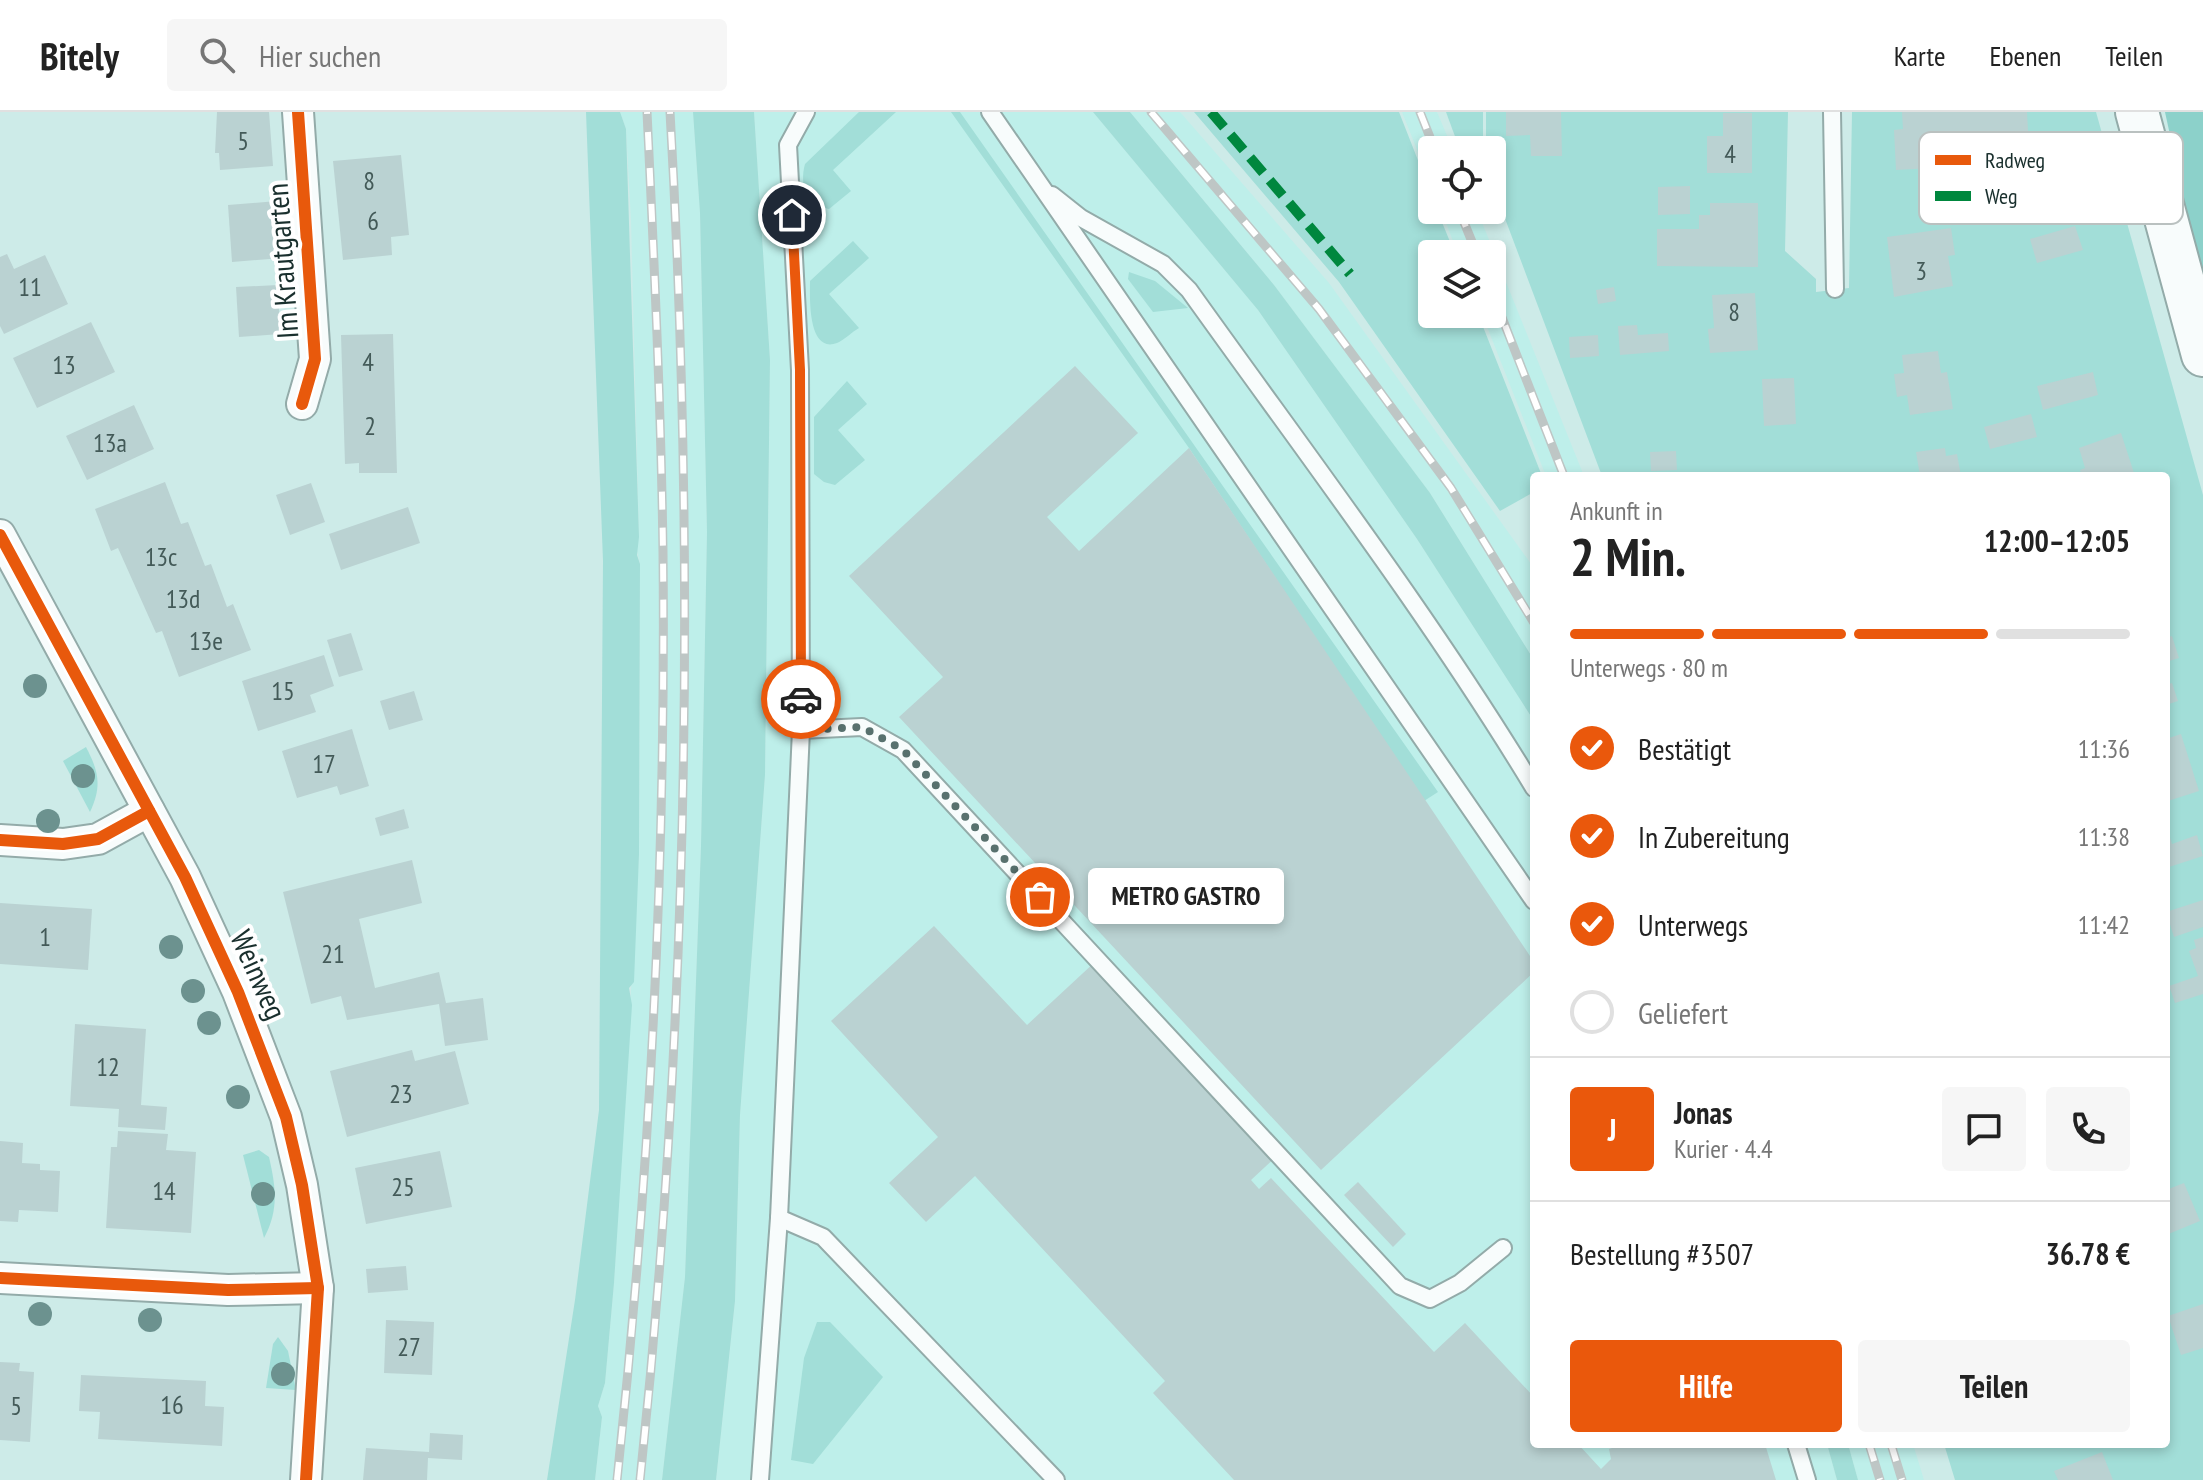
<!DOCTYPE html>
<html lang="de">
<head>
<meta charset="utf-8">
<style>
	:root { --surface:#fff; --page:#f6f6f6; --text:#222; --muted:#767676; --line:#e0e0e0; --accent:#ea580c }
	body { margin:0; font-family:"PT Sans Narrow",sans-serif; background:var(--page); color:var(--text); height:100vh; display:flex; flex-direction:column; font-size:30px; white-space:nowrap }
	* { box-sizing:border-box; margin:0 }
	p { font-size:26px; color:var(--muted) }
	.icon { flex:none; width:44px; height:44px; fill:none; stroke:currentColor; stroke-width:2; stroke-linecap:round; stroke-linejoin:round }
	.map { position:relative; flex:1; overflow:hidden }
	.side { position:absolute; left:1530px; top:360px; width:640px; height:976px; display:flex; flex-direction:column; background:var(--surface); border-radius:8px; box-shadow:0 4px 12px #0003 }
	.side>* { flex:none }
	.tools { position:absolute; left:1418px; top:24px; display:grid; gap:16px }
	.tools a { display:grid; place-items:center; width:88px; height:88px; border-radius:8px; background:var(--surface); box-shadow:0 4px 12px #0003; font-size:40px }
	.pin { position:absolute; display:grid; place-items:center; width:68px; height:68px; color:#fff; margin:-34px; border:4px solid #fff; border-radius:50%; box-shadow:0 2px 8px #0007 }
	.courier { position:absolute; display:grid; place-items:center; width:80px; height:80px; margin:-40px; border:6px solid #ea580c; border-radius:50%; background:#fff; color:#222; box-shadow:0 2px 10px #0007 }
	.bubble { position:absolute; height:56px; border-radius:8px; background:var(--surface); box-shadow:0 4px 12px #0003; font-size:26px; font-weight:700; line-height:56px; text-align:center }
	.overview em { font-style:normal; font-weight:700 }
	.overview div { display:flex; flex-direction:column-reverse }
	.overview { display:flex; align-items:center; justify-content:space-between; height:136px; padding:0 40px }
	h1 { font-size:52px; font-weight:700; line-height:60px }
	.bar { display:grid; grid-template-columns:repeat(4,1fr); gap:12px 8px; align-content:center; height:96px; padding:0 40px }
	.bar i { height:10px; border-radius:6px; background:var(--line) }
	.bar .current { background:var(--accent) }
	.bar p { grid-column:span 4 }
	.line { display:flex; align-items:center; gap:20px; padding:0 40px; border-top:2px solid var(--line) }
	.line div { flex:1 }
	.round { display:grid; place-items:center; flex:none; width:84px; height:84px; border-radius:8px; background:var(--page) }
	ol { padding:0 40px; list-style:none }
	li { display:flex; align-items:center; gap:24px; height:88px }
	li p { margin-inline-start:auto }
	li .icon { padding:8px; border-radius:50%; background:var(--accent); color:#fff; stroke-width:4 }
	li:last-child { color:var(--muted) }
	li i { width:44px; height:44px; border:4px solid var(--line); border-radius:50% }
	.action { display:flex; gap:16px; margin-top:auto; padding:16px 40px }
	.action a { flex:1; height:92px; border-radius:8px; background:var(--accent); color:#fff; font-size:32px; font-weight:700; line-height:92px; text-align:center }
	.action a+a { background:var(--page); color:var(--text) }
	header { display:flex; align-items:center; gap:48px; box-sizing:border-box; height:112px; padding:0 40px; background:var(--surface); border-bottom:2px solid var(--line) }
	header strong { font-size:38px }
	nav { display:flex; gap:44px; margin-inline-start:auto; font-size:28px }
	.search { width:560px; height:72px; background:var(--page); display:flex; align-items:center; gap:20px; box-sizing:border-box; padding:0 28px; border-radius:8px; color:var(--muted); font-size:30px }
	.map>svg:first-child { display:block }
	.built { fill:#beefea }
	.green { fill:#a2ded8 }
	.forest { fill:#8cd1ca }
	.building { fill:#bad2d2 }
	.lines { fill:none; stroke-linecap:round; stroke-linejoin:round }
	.lane-casing { stroke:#93aba9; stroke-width:20 }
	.street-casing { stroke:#93aba9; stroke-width:34 }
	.secondary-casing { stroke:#93aba9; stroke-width:46 }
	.lane { stroke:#f8fcfc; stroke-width:16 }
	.street { stroke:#f8fcfc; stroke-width:30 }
	.secondary { stroke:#f8fcfc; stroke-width:42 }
	.rail-casing { stroke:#bec6c5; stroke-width:9 }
	.rail { stroke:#fff; stroke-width:6; stroke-dasharray:18; stroke-linecap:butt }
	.quiet { stroke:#00873e; stroke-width:10; stroke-dasharray:20 10; stroke-linecap:butt }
	.cycleway-casing { stroke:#fff; stroke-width:17 }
	.cycleway { stroke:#e8590c; stroke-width:12 }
	.tree { fill:#6c928f }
	.done { stroke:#58716e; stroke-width:8; stroke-dasharray:0 14.4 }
	.route { stroke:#ea580c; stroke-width:10 }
	.labels { text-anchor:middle; stroke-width:8; stroke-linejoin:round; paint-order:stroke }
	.number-label { font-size:26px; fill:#435a58 }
	.street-label { font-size:30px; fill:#192f2d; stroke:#fff }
	.key { fill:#fff; stroke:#bac1c0; stroke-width:2 }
	.key-label { font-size:22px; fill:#192f2d }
</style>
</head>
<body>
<header>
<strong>Bitely</strong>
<div class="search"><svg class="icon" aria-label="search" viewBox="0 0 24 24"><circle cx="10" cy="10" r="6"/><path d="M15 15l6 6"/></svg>Hier suchen</div>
<nav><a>Karte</a><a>Ebenen</a><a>Teilen</a></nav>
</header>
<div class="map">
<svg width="2203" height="1368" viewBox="0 0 2203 1368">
	<rect width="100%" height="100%" fill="#cdebe8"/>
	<g class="built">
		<path d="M620 0H693L700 101 707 420 701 734 685 1165 662 1368H595L602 1305 598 1294 605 1271 614 1171 639 742 640 452 636 435 639 425 631 108 626 17Z"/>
		<path d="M754 0H1093L1258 198 1417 427 1534 609V1332H1827L1837 1368H716L735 1190 740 1003 765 663 770 248Z"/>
		<path d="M1130 0H1180L1329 171 1534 456V548L1430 381 1274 173Z"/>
		<path d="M1402 0H1437L1453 38H1432V75Z"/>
		<path d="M1441 98H1477L1584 364H1546L1482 202H1492V142H1458Z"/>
		<path d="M1848 1332H1913L1924 1368H1858Z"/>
	</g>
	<g class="green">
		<path d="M586 0H620L626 17 639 425 637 443 640 452 639 742 634 870 629 876 632 893 614 1171 605 1271 598 1294 602 1305 595 1368H547L575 1188 599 998 603 449Z"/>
		<path d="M693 0H754L770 248 765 663 740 1003 735 1189 716 1368H662L685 1165 701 734 707 420 700 101Z"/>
		<path d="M859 0H896L833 58 851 79 829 97C807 92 799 74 805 52Z"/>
		<path d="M951 0H960L1438 680 1424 689 1189 336Z"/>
		<path d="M1093 0H1130L1274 173 1430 381 1534 548V609L1417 427 1258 198Z"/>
		<path d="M1194 0H1399L1432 84V98H1437L1455 142H1432V202H1478L1542 364H1534V380L1500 399 1339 170Z"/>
		<path d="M1446 0H1483V38H1460Z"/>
		<path d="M1486 0H1788L1785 139 1816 167V180L1849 176 1852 0H2096L2203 383V1368H1955L1944 1332H2166V364H1602L1492 72V38H1486Z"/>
		<path d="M853 129 869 146 829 182 859 216C852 220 844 228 837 231 807 242 810 184 810 169Z"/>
		<path d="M1129 160 1155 169 1188 196 1153 200 1128 167Z"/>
		<path d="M847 269 867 292 838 318 865 348 835 373 824 370 814 362V305Z"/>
		<path d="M86 635C99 660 102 674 90 700L63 649Z"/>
		<path d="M259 1038 269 1045C276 1076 279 1098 264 1126L243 1043Z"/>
		<path d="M817 1210H830L883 1265 813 1352 791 1348 804 1246Z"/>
		<path d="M278 1225 288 1239 296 1278 266 1276 273 1232Z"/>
		<path d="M1827 1332H1848L1858 1368H1837Z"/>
	</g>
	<path class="forest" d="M2165 0H2203V174Z"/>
	<g class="building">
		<path d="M217 0H269L273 54 220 58 219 41H215Z"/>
		<path d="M1506 0H1561L1562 44H1531L1530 23 1506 24Z"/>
		<path d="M1902 0H2027L2031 74 2003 75 2002 52 1896 58 1894 18 1903 17Z"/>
		<path d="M1723 1H1752V61H1707V24H1723Z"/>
		<path d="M401 43 409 123 391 125 392 143 343 148 333 49Z"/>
		<path d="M1690 74V102L1658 103V75Z"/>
		<path d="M277 89 282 146 232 150 228 93Z"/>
		<path d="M1710 91H1758V155L1657 154V117H1699V103H1710Z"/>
		<path d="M2075 114 2083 138 2037 151 2030 127Z"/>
		<path d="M1951 116 1955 143 1948 144 1953 174 1894 185 1887 125Z"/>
		<path d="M7 142 14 157 45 143 68 192 4 222 0 214V145Z"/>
		<path d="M278 173 280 222 239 225 236 175Z"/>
		<path d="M1614 175 1616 189 1598 192 1596 178Z"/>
		<path d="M1755 181 1758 238 1710 241 1708 217 1714 216 1712 183Z"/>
		<path d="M91 210 115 260 37 296 13 246Z"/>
		<path d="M1637 213 1638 223 1668 221 1669 239 1620 243 1618 214Z"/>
		<path d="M393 222 397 361H359V351L345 352 341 223Z"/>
		<path d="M1598 223 1599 244 1570 246 1569 225Z"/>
		<path d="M1938 239 1941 261 1947 260 1953 297 1910 303 1907 283 1897 285 1894 262 1904 261 1902 243Z"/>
		<path d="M1075 254 1138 321 1047 405 1079 439 1189 336 1534 850V860L1321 1058 899 605 943 565 849 464Z"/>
		<path d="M2093 260 2098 283 2043 298 2037 274Z"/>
		<path d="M1794 266 1796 312 1764 314 1762 267Z"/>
		<path d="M134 293 154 337 87 368 66 324Z"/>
		<path d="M2031 302 2037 325 1990 337 1984 315Z"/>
		<path d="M2121 321 2134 361 2082 364 2080 358 2085 356 2079 336Z"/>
		<path d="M1945 336 1946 344 1957 342 1961 364H1920L1916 340Z"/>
		<path d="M1676 339 1677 358 1651 359 1650 340Z"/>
		<path d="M165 370 181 412 188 410 205 454 211 452 227 495 233 492 251 538 179 565 162 519 156 521 118 436 111 439 95 397Z"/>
		<path d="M311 371 325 410 290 423 276 383Z"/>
		<path d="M408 395 420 431 341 458 329 422Z"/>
		<path d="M351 521 363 558 339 565 327 528Z"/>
		<path d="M2172 524 2179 546 2166 550V526Z"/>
		<path d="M324 543 334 574 310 583 316 600 258 619 242 569Z"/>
		<path d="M2172 571 2178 589 2166 593V573Z"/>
		<path d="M414 579 423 608 389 618 380 589Z"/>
		<path d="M352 617 369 674 340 683 337 674 297 686 282 639Z"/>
		<path d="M2181 622 2199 679 2168 689 2166 627Z"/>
		<path d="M404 697 409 716 380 724 375 706Z"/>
		<path d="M2167 716 2172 732 2197 723 2203 744 2166 756Z"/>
		<path d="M412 748 422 791 359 807 375 876 439 860 446 891 483 886 488 928 445 934 439 892 347 908 341 884 311 892 283 780Z"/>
		<path d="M2203 788V815L2174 825 2166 800Z"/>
		<path d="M0 791 92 797 88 858 0 852Z"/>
		<path d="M934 814 1027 913 1096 849 1277 1044 1251 1068 1259 1077 1271 1066 1434 1240 1465 1211 1534 1285V1332H1578L1601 1357 1611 1347 1609 1337 1623 1332H1765L1776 1368H1234L1153 1281 1165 1269 975 1064 926 1110 889 1071 938 1025 831 909Z"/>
		<path d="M2203 825V882L2175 891 2169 874 2198 864 2189 839 2196 836 2194 828Z"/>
		<path d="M75 912 146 917 141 993 167 995 165 1018 118 1015 119 997 70 994Z"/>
		<path d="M412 938 415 949 455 939 469 992 347 1025 330 959Z"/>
		<path d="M118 1019 168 1022 166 1038 196 1040 191 1121 106 1116 111 1035H117Z"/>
		<path d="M0 1029 23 1031 22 1051 40 1052V1058L60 1059 58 1100 19 1098 18 1110 0 1109Z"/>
		<path d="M440 1039 452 1095 366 1112 355 1056Z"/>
		<path d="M1358 1070 1406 1122 1393 1135 1344 1083Z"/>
		<path d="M2184 1071 2200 1109 2166 1123V1078Z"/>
		<path d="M406 1154 408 1178 368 1181 366 1157Z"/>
		<path d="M2203 1192V1236L2181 1243 2168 1204Z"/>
		<path d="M386 1208 434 1210 432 1263 384 1261Z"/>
		<path d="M0 1250 20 1251 19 1259 34 1260 30 1330 0 1328Z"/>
		<path d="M81 1263 206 1269 205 1294 224 1295 222 1334 98 1327 100 1300 79 1299Z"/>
		<path d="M430 1321 463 1323 462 1348 428 1346 427 1368H363L366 1336 429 1340Z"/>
		<path d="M2102 1340 2113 1368H2058L2054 1359Z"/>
	</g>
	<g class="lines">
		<defs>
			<g id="lane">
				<path d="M990 0 1534 789"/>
				<path d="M1832 0 1835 177"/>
				<path d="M1052 83 1081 106 1163 152 1189 178C1306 342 1430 504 1534 676"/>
				<path d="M801 618 862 615 903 638 1400 1174 1430 1187 1460 1171 1503 1136"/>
				<path d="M779 1106 823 1125 1056 1368"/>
				<path d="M1796 1332 1807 1368"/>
				<path d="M760 1368 779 1106 801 618 800 258 788 33 806 0"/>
			</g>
			<g id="street">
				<path d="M298 0 315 247 302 292"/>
				<path d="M0 423 185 765 238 880 286 1005 302 1073 318 1176 306 1368"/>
				<path d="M0 728 63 732 98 727 149 699"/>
				<path d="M0 1166 228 1178 318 1176"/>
			</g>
			<path id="secondary" d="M2137 0 2203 243"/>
		</defs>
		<use href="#lane" class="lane-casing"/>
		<use href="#street" class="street-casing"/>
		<use href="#secondary" class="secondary-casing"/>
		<use href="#lane" class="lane"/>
		<use href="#street" class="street"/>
		<use href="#secondary" class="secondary"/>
		<defs>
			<g id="rail">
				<path d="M1151 0 1319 197 1451 376 1534 511"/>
				<path d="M1420 0 1435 38"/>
				<path d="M1459 98 1477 142"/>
				<path d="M1492 180 1564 364"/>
				<path d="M1869 1332 1880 1368"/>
				<path d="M1891 1332 1902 1368"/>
				<path d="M617 1368C650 1061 666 749 663 440 661 293 654 147 647 0"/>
				<path d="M640 1368C688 914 696 456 670 0"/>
			</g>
		</defs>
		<use href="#rail" class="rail-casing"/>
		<use href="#rail" class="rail"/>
		<path class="quiet" d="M1211 0 1350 162"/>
		<defs>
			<g id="cycleway">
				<path d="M298 0 315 247 302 292"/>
				<path d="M0 423 185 765 238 880 286 1005 302 1073 318 1176 306 1368"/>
				<path d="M0 728 63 732 98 727 149 699"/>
				<path d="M0 1166 228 1178 318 1176"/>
			</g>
		</defs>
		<use href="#cycleway" class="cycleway-casing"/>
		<use href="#cycleway" class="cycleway"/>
	</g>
	<g class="tree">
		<circle cx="35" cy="574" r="12"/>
		<circle cx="83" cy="664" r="12"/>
		<circle cx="48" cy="709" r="12"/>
		<circle cx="171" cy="835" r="12"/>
		<circle cx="193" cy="879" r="12"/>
		<circle cx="209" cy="911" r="12"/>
		<circle cx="238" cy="985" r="12"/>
		<circle cx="263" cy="1082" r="12"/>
		<circle cx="40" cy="1202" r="12"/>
		<circle cx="150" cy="1208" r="12"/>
		<circle cx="283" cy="1262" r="12"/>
	</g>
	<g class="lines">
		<path class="done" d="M801 587V618L862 615 903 638 1040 785"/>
		<path class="route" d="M792 103 800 258 801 587"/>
	</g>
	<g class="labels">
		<g class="number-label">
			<text x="243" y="38">5</text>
			<text x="1730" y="51">4</text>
			<text x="369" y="78">8</text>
			<text x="373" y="118">6</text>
			<text x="1921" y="168">3</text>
			<text x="30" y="184">11</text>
			<text x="1734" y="209">8</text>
			<text x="368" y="259">4</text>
			<text x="64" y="262">13</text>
			<text x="370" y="323">2</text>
			<text x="110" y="340">13a</text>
			<text x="161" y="454">13c</text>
			<text x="183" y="496">13d</text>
			<text x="206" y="538">13e</text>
			<text x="283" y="588">15</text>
			<text x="324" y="661">17</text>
			<text x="45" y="834">1</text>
			<text x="333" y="851">21</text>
			<text x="108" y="964">12</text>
			<text x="401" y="991">23</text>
			<text x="403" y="1084">25</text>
			<text x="164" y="1088">14</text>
			<text x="409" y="1244">27</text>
			<text x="172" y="1302">16</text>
			<text x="16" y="1303">5</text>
		</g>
		<g class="street-label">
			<text transform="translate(283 149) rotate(-94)" y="10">Im Krautgarten</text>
			<text transform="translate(258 863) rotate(66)" y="10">Weinweg</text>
		</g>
	</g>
	<rect x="1919" y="20" width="264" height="92" rx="12" class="key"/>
	<rect x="1935" y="43" width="36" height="10" fill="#e8590c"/>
	<rect x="1935" y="79" width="36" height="10" fill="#00873e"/>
	<g class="key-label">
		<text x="1985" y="56">Radweg</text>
		<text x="1985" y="92">Weg</text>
	</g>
</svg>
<div class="tools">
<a><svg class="icon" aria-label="locate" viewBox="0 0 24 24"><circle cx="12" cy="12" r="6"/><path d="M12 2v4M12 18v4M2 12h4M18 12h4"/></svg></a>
<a><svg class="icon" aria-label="layers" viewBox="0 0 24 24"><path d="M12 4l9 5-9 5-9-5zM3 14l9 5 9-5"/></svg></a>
</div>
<div class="pin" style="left:1040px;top:785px;background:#ea580c"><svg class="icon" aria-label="bag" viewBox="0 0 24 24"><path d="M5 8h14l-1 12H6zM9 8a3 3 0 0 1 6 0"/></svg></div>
<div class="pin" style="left:792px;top:103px;background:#1f2937"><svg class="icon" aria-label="home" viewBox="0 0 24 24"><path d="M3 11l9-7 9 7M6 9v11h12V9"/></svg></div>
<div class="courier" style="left:801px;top:587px"><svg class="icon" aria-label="car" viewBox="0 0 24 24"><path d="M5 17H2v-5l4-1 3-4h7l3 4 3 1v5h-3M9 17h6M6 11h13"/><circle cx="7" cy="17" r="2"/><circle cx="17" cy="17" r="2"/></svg></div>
<div class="bubble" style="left:1088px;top:756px;width:196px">METRO GASTRO</div>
<section class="side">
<div class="overview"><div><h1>2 Min.</h1><p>Ankunft in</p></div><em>12:00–12:05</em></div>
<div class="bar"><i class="current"></i><i class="current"></i><i class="current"></i><i></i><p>Unterwegs · 80 m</p></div>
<ol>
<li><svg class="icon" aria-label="check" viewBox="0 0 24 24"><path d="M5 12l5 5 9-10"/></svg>Bestätigt<p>11:36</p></li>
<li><svg class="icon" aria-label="check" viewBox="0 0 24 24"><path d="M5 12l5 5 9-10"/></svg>In Zubereitung<p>11:38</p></li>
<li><svg class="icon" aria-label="check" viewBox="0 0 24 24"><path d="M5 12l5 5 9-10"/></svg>Unterwegs<p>11:42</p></li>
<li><i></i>Geliefert</li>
</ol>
<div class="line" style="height:144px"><b class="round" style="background:var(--accent);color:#fff">J</b><div><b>Jonas</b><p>Kurier · 4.4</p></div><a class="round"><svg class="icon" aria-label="chat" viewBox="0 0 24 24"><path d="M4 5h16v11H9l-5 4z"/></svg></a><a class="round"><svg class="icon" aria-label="phone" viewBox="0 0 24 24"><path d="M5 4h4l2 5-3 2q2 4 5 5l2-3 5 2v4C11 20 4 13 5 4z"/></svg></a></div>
<div class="line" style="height:104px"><div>Bestellung #3507</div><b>36.78 €</b></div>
<div class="action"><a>Hilfe</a><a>Teilen</a></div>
</section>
</div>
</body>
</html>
